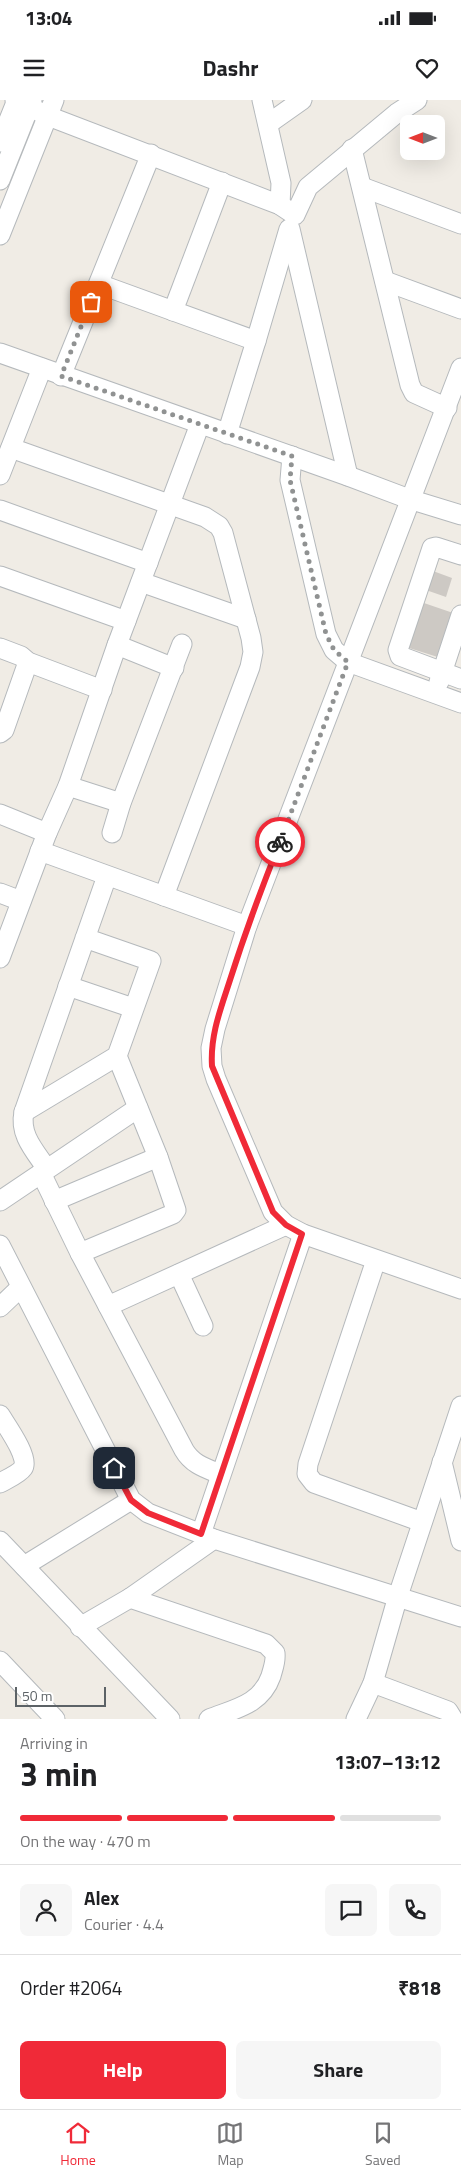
<!DOCTYPE html>
<html lang="en">
<head>
<meta charset="utf-8">
<style>
	:root { --surface:#fff; --page:#f6f6f6; --text:#202124; --muted:#757577; --line:#e0e0e0; --accent:#f02a38 }
	body { margin:0; font-family:"Titillium Web",sans-serif; background:var(--page); color:var(--text); height:100vh; display:flex; flex-direction:column; font-size:19px; white-space:nowrap }
	* { box-sizing:border-box; margin:0 }
	p { font-size:16px; color:var(--muted) }
	.icon { flex:none; width:28px; height:28px; fill:none; stroke:currentColor; stroke-width:2; stroke-linecap:round; stroke-linejoin:round }
	.map { position:relative; height:1619px; overflow:hidden }
	.drawer { display:flex; flex-direction:column; background:var(--surface); flex:1 }
	.drawer>* { flex:none }
	.needle { width:32px; rotate:270deg }
	.controls { position:absolute; left:400px; top:15px; display:grid; gap:10px }
	.controls a { display:grid; place-items:center; width:45px; height:45px; border-radius:8px; background:var(--surface); box-shadow:0 5px 20px #0002; font-size:25px }
	.scale { position:absolute; left:15px; bottom:12px; width:91px; box-sizing:border-box; padding-left:5px; border:2px solid #5c6266; border-top:0; font-size:14px; line-height:18px; white-space:nowrap; color:#5c6266; -webkit-text-stroke:4px #fff; paint-order:stroke }
	.pin { position:absolute; display:grid; place-items:center; width:42px; height:42px; color:#fff; margin:-21px; border-radius:10px; box-shadow:0 2px 8px #0006 }
	.courier { position:absolute; display:grid; place-items:center; width:50px; height:50px; margin:-25px; border:4px solid #f02a38; border-radius:50%; background:#fff; color:#222; box-shadow:0 1px 6px #0007 }
	.summary em { font-style:normal; font-weight:700 }
	.summary div { display:flex; flex-direction:column-reverse }
	.summary { display:flex; align-items:center; justify-content:space-between; height:85px; padding:0 20px }
	h1 { font-size:32px; font-weight:700; line-height:38px }
	.bar { display:grid; grid-template-columns:repeat(4,1fr); gap:8px 5px; align-content:center; height:60px; padding:0 20px }
	.bar i { height:6px; border-radius:4px; background:var(--line) }
	.bar .on { background:var(--accent) }
	.bar p { grid-column:span 4 }
	.line { display:flex; align-items:center; gap:12px; padding:0 20px; border-top:1px solid var(--line) }
	.line div { flex:1 }
	.round { display:grid; place-items:center; flex:none; width:52px; height:52px; border-radius:8px; background:var(--page) }
	.button { display:flex; gap:10px; margin-top:auto; padding:10px 20px }
	.button a { flex:1; height:58px; border-radius:8px; background:var(--accent); color:#fff; font-size:20px; font-weight:700; line-height:58px; text-align:center }
	.button a+a { background:var(--page); color:var(--text) }
	.status { display:flex; justify-content:space-between; align-items:center; height:35px; padding:0 25px; background:var(--surface); direction:ltr }
	.status svg { height:14px; fill:currentColor }
	header { display:flex; justify-content:space-between; align-items:center; height:65px; padding:0 20px; background:var(--surface); font-size:22px; font-weight:700 }
	.tab-bar { display:flex; justify-content:space-around; align-items:center; height:70px; border-top:1px solid var(--line); background:var(--surface); font-size:14px; color:var(--muted) }
	.tab-bar a { display:grid; justify-items:center; gap:2px }
	.tab-bar .on { color:var(--accent) }
	.map>svg:first-child { display:block }
	.building { fill:#cdc9c4 }
	.lines { fill:none; stroke-linecap:round; stroke-linejoin:round }
	.minor-casing { stroke:#b5b9bc; stroke-width:21 }
	.minor { stroke:#fff; stroke-width:19 }
	.done { stroke:#909292; stroke-width:5; stroke-dasharray:0 9 }
	.route { stroke:#f02a38; stroke-width:6 }
</style>
</head>
<body>
<div class="status"><b>13:04</b><svg viewBox="0 0 49 12"><path d="M0 12V9h3v3zM5 12V6h3v6zM10 12V3h3v9zM15 12V0h3v12zM26 1h20v11H26zM47 4h2v5h-2z"/></svg></div>
<header><svg class="icon" aria-label="menu" viewBox="0 0 24 24"><path d="M4 6h16M4 12h16M4 18h16"/></svg>Dashr<svg class="icon" aria-label="heart" viewBox="0 0 24 24"><path d="M12 20l-8-8c-3-5 5-10 8-4 3-6 11-1 8 4z"/></svg></header>
<div class="map">
<svg width="461" height="1619" viewBox="0 0 461 1619">
	<rect width="100%" height="100%" fill="#f0ece5"/>
	<g class="building">
		<path d="M433 471 452 478 446 497 426 490Z"/>
		<path d="M421 502 459 515 444 559 406 547Z"/>
	</g>
	<g class="lines">
		<defs>
			<g id="minor">
				<path d="M15 0 48 16 280 105 295 115 308 87 397 13 417 0"/>
				<path d="M262 0 281 83 280 105"/>
				<path d="M268 24 302 0"/>
				<path d="M0 42 17 0"/>
				<path d="M352 49 410 285 414 293 447 308"/>
				<path d="M0 80 32 0"/>
				<path d="M362 87 461 124"/>
				<path d="M290 129 348 376"/>
				<path d="M0 135 54 0"/>
				<path d="M385 181 461 209"/>
				<path d="M99 184 256 241 227 334"/>
				<path d="M173 211 222 82"/>
				<path d="M256 241 289 129"/>
				<path d="M0 253 348 376 409 399 461 415"/>
				<path d="M461 268 247 826 215 929 211 948 212 966 216 979 273 1112 286 1125 303 1134 461 1189"/>
				<path d="M61 276 151 54"/>
				<path d="M11 348 205 417 219 426 223 433 251 538 253 552 250 567 164 796"/>
				<path d="M292 356 290 380 326 534 334 550 348 562 461 603"/>
				<path d="M0 375 42 268"/>
				<path d="M0 410 148 463"/>
				<path d="M461 455 436 447 432 448 398 550 400 556 461 579"/>
				<path d="M0 476 126 521"/>
				<path d="M141 482 246 519"/>
				<path d="M117 545 174 568"/>
				<path d="M0 548 21 556 28 562 102 590"/>
				<path d="M439 582 461 515"/>
				<path d="M0 633 4 630 28 562"/>
				<path d="M68 686 121 703"/>
				<path d="M0 714 47 733"/>
				<path d="M112 733 121 703 182 544"/>
				<path d="M40 751 247 826"/>
				<path d="M0 793 21 801"/>
				<path d="M85 838 151 861 117 956 24 1012 107 776"/>
				<path d="M0 858 47 733 68 686 117 545 200 324"/>
				<path d="M68 886 133 908"/>
				<path d="M24 1012C19 1035 35 1051 47 1069"/>
				<path d="M41 1073 80 1153 184 1350C192 1364 205 1368 220 1374"/>
				<path d="M0 1101 138 1008"/>
				<path d="M54 1101 158 1057"/>
				<path d="M0 1145 131 1400 148 1413 214 1439 461 1517"/>
				<path d="M80 1153 173 1114 176 1110 158 1057 117 956"/>
				<path d="M376 1160 308 1364 307 1374 314 1383 422 1422"/>
				<path d="M179 1174 203 1226"/>
				<path d="M108 1206 286 1125"/>
				<path d="M0 1207 21 1187"/>
				<path d="M0 1315C6 1325 30 1358 23 1368 19 1374 7 1379 0 1383"/>
				<path d="M442 1362 461 1441"/>
				<path d="M201 1434 303 1134"/>
				<path d="M0 1441 170 1619"/>
				<path d="M24 1466 131 1400"/>
				<path d="M130 1498 266 1544 275 1553C276 1562 273 1568 271 1576 261 1605 234 1609 209 1619"/>
				<path d="M80 1527 130 1498 214 1439"/>
				<path d="M0 1561 55 1619"/>
				<path d="M373 1583 448 1611 453 1619"/>
				<path d="M356 1619 373 1583 398 1496 461 1306"/>
			</g>
		</defs>
		<use href="#minor" class="minor-casing"/>
		<use href="#minor" class="minor"/>
	</g>
	<g class="lines">
		<path class="done" d="M91 202 61 276 292 356 290 380 326 534 334 550 348 562 280 742"/>
		<path class="route" d="M114 1368 131 1400 148 1413 201 1434 302 1134 286 1125 273 1112 212 966C210 935 221 908 230 880 245 833 262 787 280 742"/>
	</g>
</svg>
<div class="controls">
<a><svg class="needle" viewBox="-14 -14 28 28"><path d="M0-13l5 13h-10z" fill="#e53935"/><path d="M0 13l5-13h-10z" fill="#757577"/></svg></a>
</div>
<div class="scale">50 m</div>
<div class="pin" style="left:91px;top:202px;background:#ea580c"><svg class="icon" aria-label="bag" viewBox="0 0 24 24"><path d="M5 8h14l-1 12H6zM9 8a3 3 0 0 1 6 0"/></svg></div>
<div class="pin" style="left:114px;top:1368px;background:#1f2937"><svg class="icon" aria-label="home" viewBox="0 0 24 24"><path d="M3 11l9-7 9 7M6 9v11h12V9"/></svg></div>
<div class="courier" style="left:280px;top:742px"><svg class="icon" aria-label="bike" viewBox="0 0 24 24"><circle cx="6" cy="16" r="4"/><circle cx="18" cy="16" r="4"/><path d="M6 16l4-8h5l3 8M10 8l3 8H6M13 5h3"/></svg></div>
</div>
<section class="drawer">
<div class="summary"><div><h1>3 min</h1><p>Arriving in</p></div><em>13:07–13:12</em></div>
<div class="bar"><i class="on"></i><i class="on"></i><i class="on"></i><i></i><p>On the way · 470 m</p></div>
<div class="line" style="height:90px"><a class="round"><svg class="icon" aria-label="person" viewBox="0 0 24 24"><circle cx="12" cy="8" r="4"/><path d="M4 21q1-7 8-7t8 7"/></svg></a><div><b>Alex</b><p>Courier · 4.4</p></div><a class="round"><svg class="icon" aria-label="chat" viewBox="0 0 24 24"><path d="M4 5h16v11H9l-5 4z"/></svg></a><a class="round"><svg class="icon" aria-label="phone" viewBox="0 0 24 24"><path d="M5 4h4l2 5-3 2q2 4 5 5l2-3 5 2v4C11 20 4 13 5 4z"/></svg></a></div>
<div class="line" style="height:65px"><div>Order #2064</div><b>₹818</b></div>
<div class="button"><a>Help</a><a>Share</a></div>
</section>
<nav class="tab-bar">
<a class="on"><svg class="icon" aria-label="home" viewBox="0 0 24 24"><path d="M3 11l9-7 9 7M6 9v11h12V9"/></svg>Home</a>
<a><svg class="icon" aria-label="map" viewBox="0 0 24 24"><path d="M3 6l6-2 6 2 6-2v14l-6 2-6-2-6 2zM9 4v14M15 6v14"/></svg>Map</a>
<a><svg class="icon" aria-label="saved" viewBox="0 0 24 24"><path d="M7 4h10v16l-5-4-5 4z"/></svg>Saved</a>
</nav>
</body>
</html>
